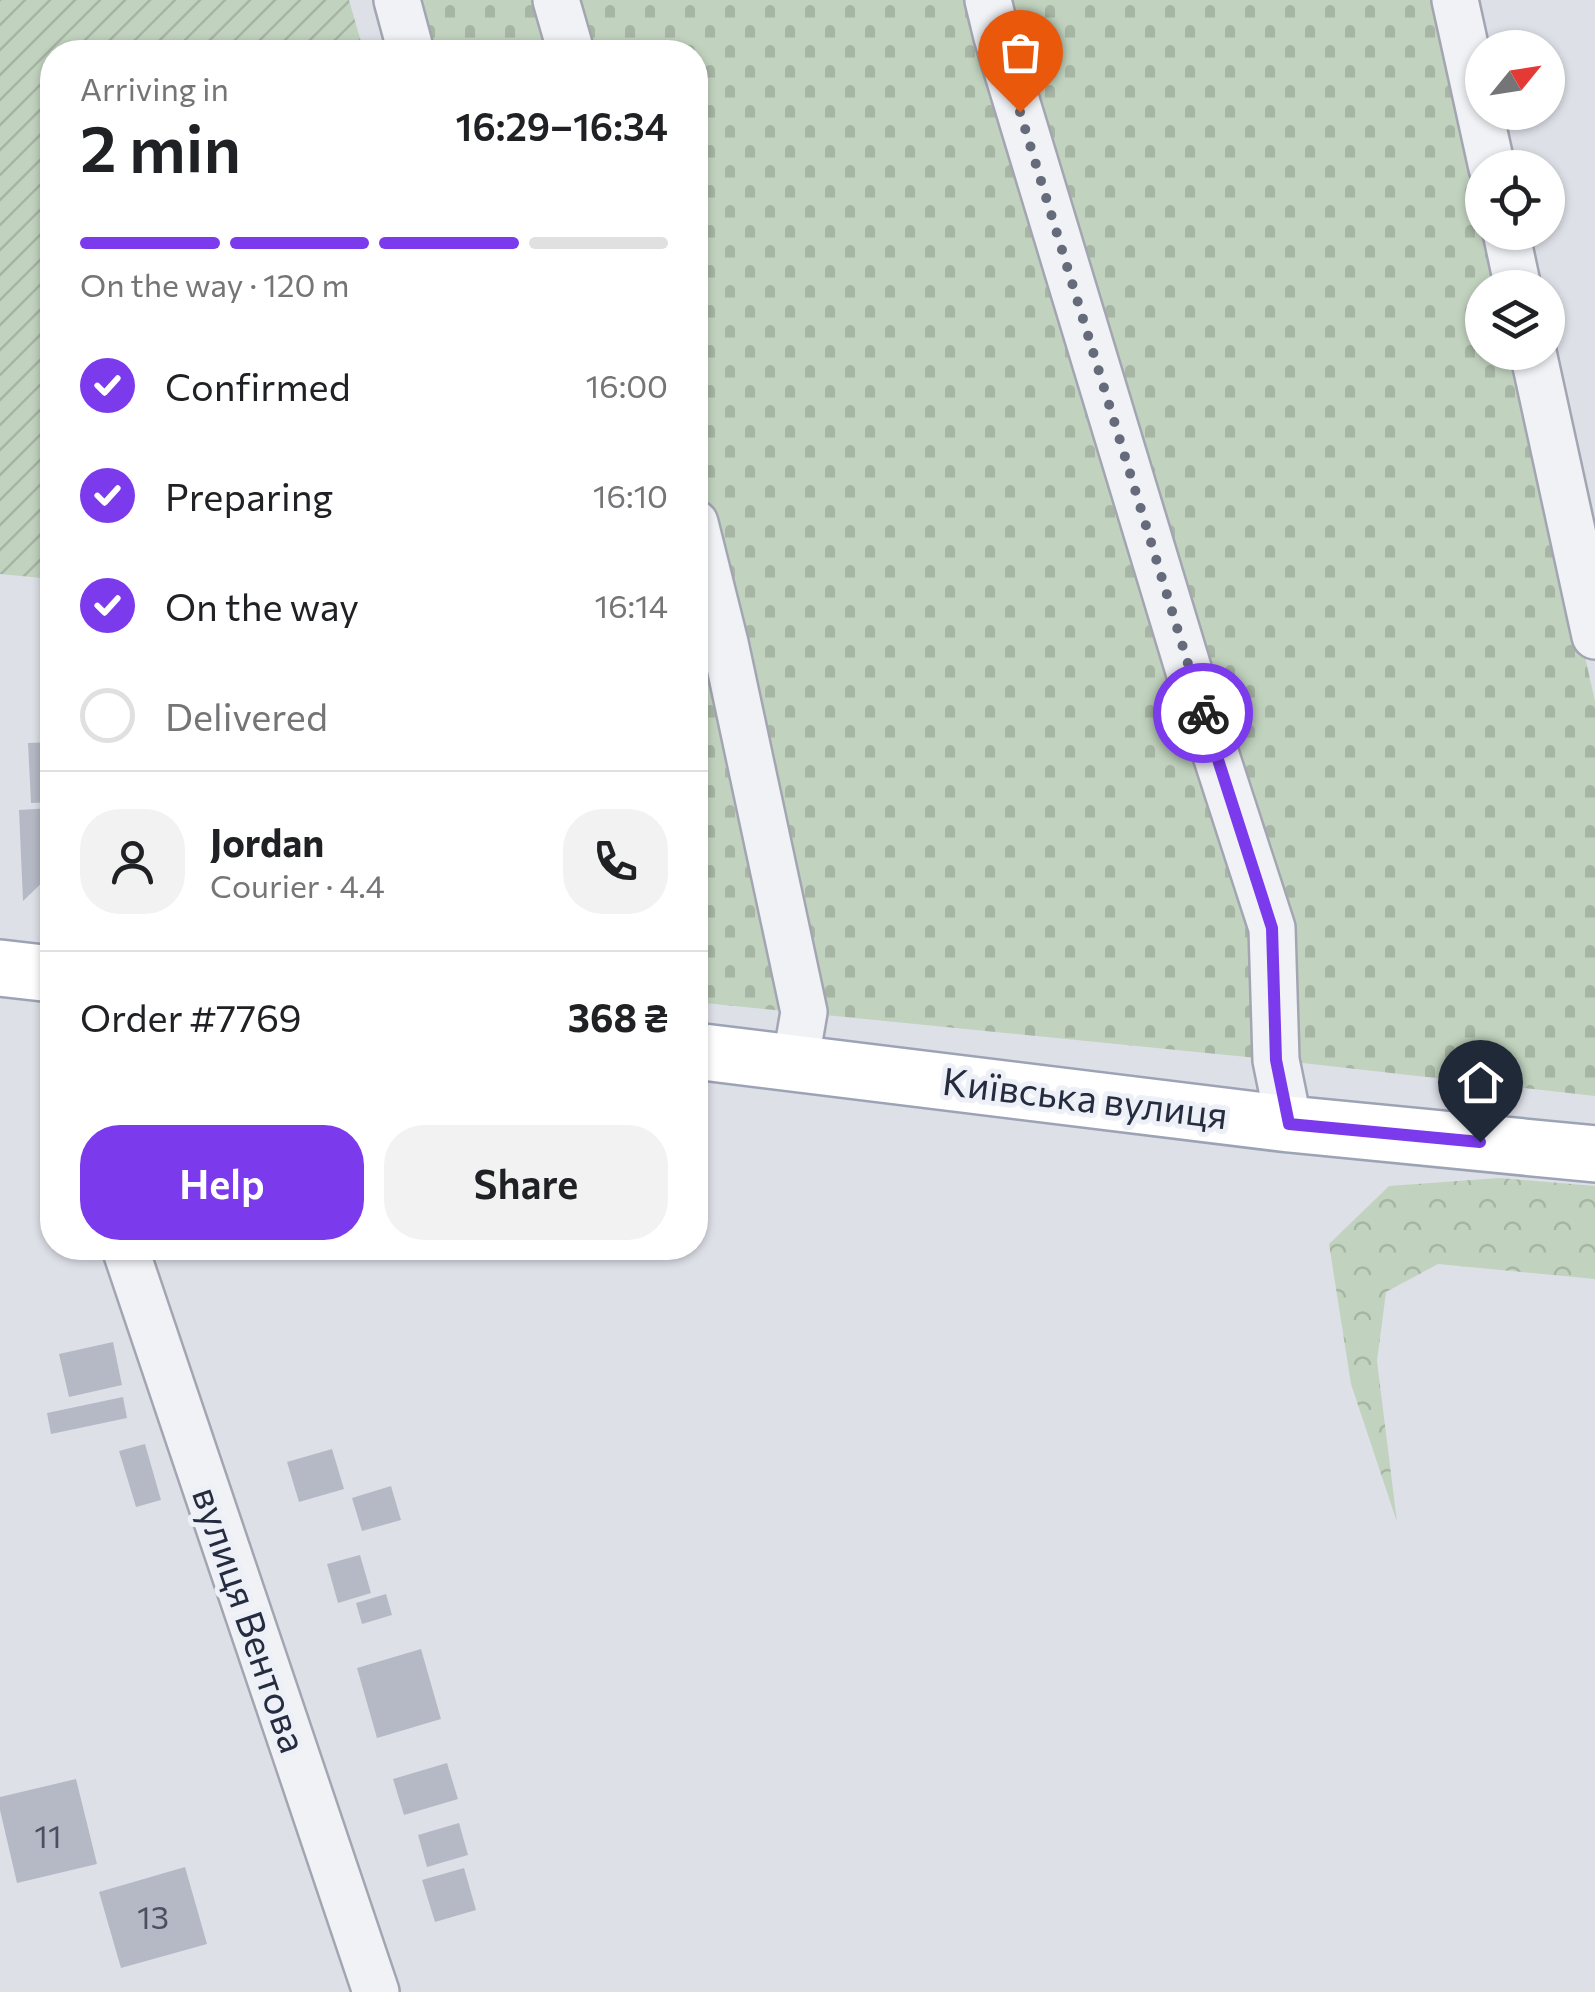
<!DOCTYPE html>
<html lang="en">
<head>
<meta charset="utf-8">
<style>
	:root { --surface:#fff; --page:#f2f2f2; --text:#202124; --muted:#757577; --line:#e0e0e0; --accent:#7c3aed }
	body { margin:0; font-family:Commissioner,sans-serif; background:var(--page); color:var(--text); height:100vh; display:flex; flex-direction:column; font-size:38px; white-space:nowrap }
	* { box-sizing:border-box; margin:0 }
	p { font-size:32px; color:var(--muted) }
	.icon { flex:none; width:55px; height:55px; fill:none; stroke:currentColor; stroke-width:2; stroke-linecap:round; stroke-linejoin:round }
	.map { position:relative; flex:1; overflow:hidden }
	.drawer { position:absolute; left:40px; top:40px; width:668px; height:1220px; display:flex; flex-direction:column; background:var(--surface); border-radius:40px; box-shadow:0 2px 8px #0004 }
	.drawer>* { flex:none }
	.needle { width:65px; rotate:60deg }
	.tools { position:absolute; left:1465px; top:30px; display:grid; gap:20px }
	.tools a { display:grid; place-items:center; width:100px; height:100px; border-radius:50%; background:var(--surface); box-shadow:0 2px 8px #0004; font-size:50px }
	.pin { position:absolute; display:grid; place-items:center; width:85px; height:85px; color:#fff; margin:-102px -42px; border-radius:50% 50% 50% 0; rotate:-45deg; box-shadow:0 0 10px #0007 }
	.pin .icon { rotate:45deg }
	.courier { position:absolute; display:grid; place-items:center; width:100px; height:100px; margin:-50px; border:8px solid #7c3aed; border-radius:50%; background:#fff; color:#222; box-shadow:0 2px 12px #0007 }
	.head em { font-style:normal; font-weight:600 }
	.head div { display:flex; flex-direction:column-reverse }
	.head { display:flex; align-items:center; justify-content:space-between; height:170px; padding:0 40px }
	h1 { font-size:65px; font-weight:600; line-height:75px }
	.bar { display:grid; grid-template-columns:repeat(4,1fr); gap:15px 10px; align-content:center; height:120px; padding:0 40px }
	.bar i { height:12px; border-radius:8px; background:var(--line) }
	.bar .active { background:var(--accent) }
	.bar p { grid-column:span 4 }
	.line { display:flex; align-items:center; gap:25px; padding:0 40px; border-top:2px solid var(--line) }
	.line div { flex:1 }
	.round { display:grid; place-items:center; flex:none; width:105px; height:105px; border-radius:40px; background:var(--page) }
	ol { padding:0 40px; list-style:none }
	li { display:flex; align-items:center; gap:30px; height:110px }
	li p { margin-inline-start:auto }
	li .icon { padding:10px; border-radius:50%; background:var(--accent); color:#fff; stroke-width:4 }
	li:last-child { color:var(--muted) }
	li i { width:55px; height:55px; border:5px solid var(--line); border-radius:50% }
	.primary-button { display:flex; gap:20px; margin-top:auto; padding:20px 40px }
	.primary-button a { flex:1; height:115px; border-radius:40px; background:var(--accent); color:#fff; font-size:40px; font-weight:600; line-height:115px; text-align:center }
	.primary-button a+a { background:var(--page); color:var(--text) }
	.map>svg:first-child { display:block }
	.forest { fill:url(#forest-crowns) }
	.cemetery { fill:url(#cemetery-stones) }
	.garden { fill:url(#garden-furrows) }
	.building { fill:#b4b9c5 }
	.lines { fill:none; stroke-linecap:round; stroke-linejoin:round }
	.minor-casing { stroke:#a3a6b2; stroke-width:50 }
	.major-casing { stroke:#9ca3b5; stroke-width:60 }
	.minor { stroke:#f0f2f6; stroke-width:45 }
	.major { stroke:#fff; stroke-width:55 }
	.done { stroke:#666b7b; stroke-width:10; stroke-dasharray:0 18 }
	.route { stroke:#7c3aed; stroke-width:12 }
	.labels { text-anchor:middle; stroke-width:10; stroke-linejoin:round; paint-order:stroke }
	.number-label { font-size:32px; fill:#4a4f61 }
	.street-label { font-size:38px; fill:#262c40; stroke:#edf0f6 }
</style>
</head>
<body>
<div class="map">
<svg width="1595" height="1992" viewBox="0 0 1595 1992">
	<defs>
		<pattern id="forest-crowns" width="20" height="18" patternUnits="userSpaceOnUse" patternTransform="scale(2.5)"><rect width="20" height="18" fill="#c1d3be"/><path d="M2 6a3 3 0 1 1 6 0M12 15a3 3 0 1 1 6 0" fill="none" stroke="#a6b5a4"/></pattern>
		<pattern id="cemetery-stones" width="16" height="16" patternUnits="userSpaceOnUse" patternTransform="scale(2.5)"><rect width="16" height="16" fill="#c1d3be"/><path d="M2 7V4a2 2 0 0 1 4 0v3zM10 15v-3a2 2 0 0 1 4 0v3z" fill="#a6b5a4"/></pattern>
		<pattern id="garden-furrows" width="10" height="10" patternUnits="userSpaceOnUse" patternTransform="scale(2.5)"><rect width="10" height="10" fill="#c1d3be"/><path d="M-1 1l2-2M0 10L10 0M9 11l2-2" fill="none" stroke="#a6b5a4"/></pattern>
	</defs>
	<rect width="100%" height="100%" fill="#dee0e8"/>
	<path class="forest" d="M1499 1178 1595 1186V1279L1438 1264 1386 1292 1377 1361 1397 1522 1351 1384 1329 1244 1389 1186Z"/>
	<path class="cemetery" d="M410 0H1437L1482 201V232L1489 233 1502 287 1482 288V352L1516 353 1595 701V1096L1276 1060 695 1002V52H424Z"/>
	<path class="garden" d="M0 0H349L364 52H52V579L0 574Z"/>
	<g class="building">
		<path d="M52 742V802L31 803 28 743Z"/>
		<path d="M52 808V873L23 901 19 810Z"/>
		<path d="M113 1342 122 1385 69 1397 59 1354Z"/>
		<path d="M123 1397 127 1418 51 1434 47 1413Z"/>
		<path d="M145 1444 161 1500 136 1507 119 1451Z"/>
		<path d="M332 1449 344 1489 299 1502 287 1462Z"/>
		<path d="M391 1486 401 1520 362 1531 352 1498Z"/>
		<path d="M360 1555 371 1593 338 1603 327 1564Z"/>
		<path d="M386 1594 392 1615 362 1624 356 1603Z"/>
		<path d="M421 1649 441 1719 377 1738 357 1668Z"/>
		<path d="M447 1763 458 1799 404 1815 393 1779Z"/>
		<path d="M76 1779 97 1864 17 1883 0 1810V1797Z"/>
		<path d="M459 1823 468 1855 427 1867 418 1835Z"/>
		<path d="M185 1867 207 1944 121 1968 99 1892Z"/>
		<path d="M464 1868 476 1910 435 1922 422 1880Z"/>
	</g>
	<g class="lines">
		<defs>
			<g id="minor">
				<path d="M397 0 411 52"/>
				<path d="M556 0 571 52"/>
				<path d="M988 0 997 37 1191 678 1272 928 1276 1060 1289 1124"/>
				<path d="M1455 0 1492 168"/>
				<path d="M1506 232 1518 288"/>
				<path d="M1533 352 1595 636"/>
				<path d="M695 523 725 643 804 1012 795 1064"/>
				<path d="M125 1248 376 1992"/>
			</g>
			<g id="major">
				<path d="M0 968 52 974"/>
				<path d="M695 1051 1289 1124 1595 1154"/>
			</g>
		</defs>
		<use href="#minor" class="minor-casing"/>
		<use href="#major" class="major-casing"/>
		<use href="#minor" class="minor"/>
		<use href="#major" class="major"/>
	</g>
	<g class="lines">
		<path class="done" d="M1020 112 1203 713"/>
		<path class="route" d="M1203 713 1272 928 1276 1060 1289 1124 1480 1142"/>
	</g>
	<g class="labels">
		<g class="number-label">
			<text x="48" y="1848">11</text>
			<text x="153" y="1929">13</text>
		</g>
		<g class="street-label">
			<text transform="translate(1085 1099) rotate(7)" y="13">Київська вулиця</text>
			<text transform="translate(249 1620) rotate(71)" y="13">вулиця Вентова</text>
		</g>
	</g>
</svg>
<div class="tools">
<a><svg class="needle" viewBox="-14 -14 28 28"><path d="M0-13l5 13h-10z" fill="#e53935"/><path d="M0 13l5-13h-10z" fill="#757577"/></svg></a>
<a><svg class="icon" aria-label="locate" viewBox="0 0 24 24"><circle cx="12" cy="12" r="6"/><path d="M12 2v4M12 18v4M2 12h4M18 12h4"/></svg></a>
<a><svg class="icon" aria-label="layers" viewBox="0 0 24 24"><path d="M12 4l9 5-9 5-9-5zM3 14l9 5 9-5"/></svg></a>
</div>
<div class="pin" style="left:1020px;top:112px;background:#ea580c"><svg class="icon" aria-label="bag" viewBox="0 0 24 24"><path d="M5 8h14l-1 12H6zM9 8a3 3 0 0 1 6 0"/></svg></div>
<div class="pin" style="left:1480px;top:1142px;background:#1f2937"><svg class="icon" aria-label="home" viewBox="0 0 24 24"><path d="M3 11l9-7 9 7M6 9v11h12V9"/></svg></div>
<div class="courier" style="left:1203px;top:713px"><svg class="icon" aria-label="bike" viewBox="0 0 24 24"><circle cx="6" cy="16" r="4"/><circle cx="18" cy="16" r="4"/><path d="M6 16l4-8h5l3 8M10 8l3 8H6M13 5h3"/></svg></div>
<section class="drawer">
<div class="head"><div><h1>2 min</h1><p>Arriving in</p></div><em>16:29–16:34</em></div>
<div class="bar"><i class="active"></i><i class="active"></i><i class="active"></i><i></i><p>On the way · 120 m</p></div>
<ol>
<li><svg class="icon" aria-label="check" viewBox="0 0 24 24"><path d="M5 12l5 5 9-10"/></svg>Confirmed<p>16:00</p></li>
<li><svg class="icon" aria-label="check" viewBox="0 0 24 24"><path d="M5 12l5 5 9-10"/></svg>Preparing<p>16:10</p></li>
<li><svg class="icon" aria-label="check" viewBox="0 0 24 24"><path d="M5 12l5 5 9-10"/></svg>On the way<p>16:14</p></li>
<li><i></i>Delivered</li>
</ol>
<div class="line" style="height:180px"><a class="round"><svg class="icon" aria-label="person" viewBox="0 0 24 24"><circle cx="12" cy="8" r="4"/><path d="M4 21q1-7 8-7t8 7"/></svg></a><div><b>Jordan</b><p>Courier · 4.4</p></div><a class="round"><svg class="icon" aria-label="phone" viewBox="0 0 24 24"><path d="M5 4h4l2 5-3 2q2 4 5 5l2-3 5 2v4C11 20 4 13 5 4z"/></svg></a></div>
<div class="line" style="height:130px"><div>Order #7769</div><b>368 ₴</b></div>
<div class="primary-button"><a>Help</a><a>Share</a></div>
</section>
</div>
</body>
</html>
